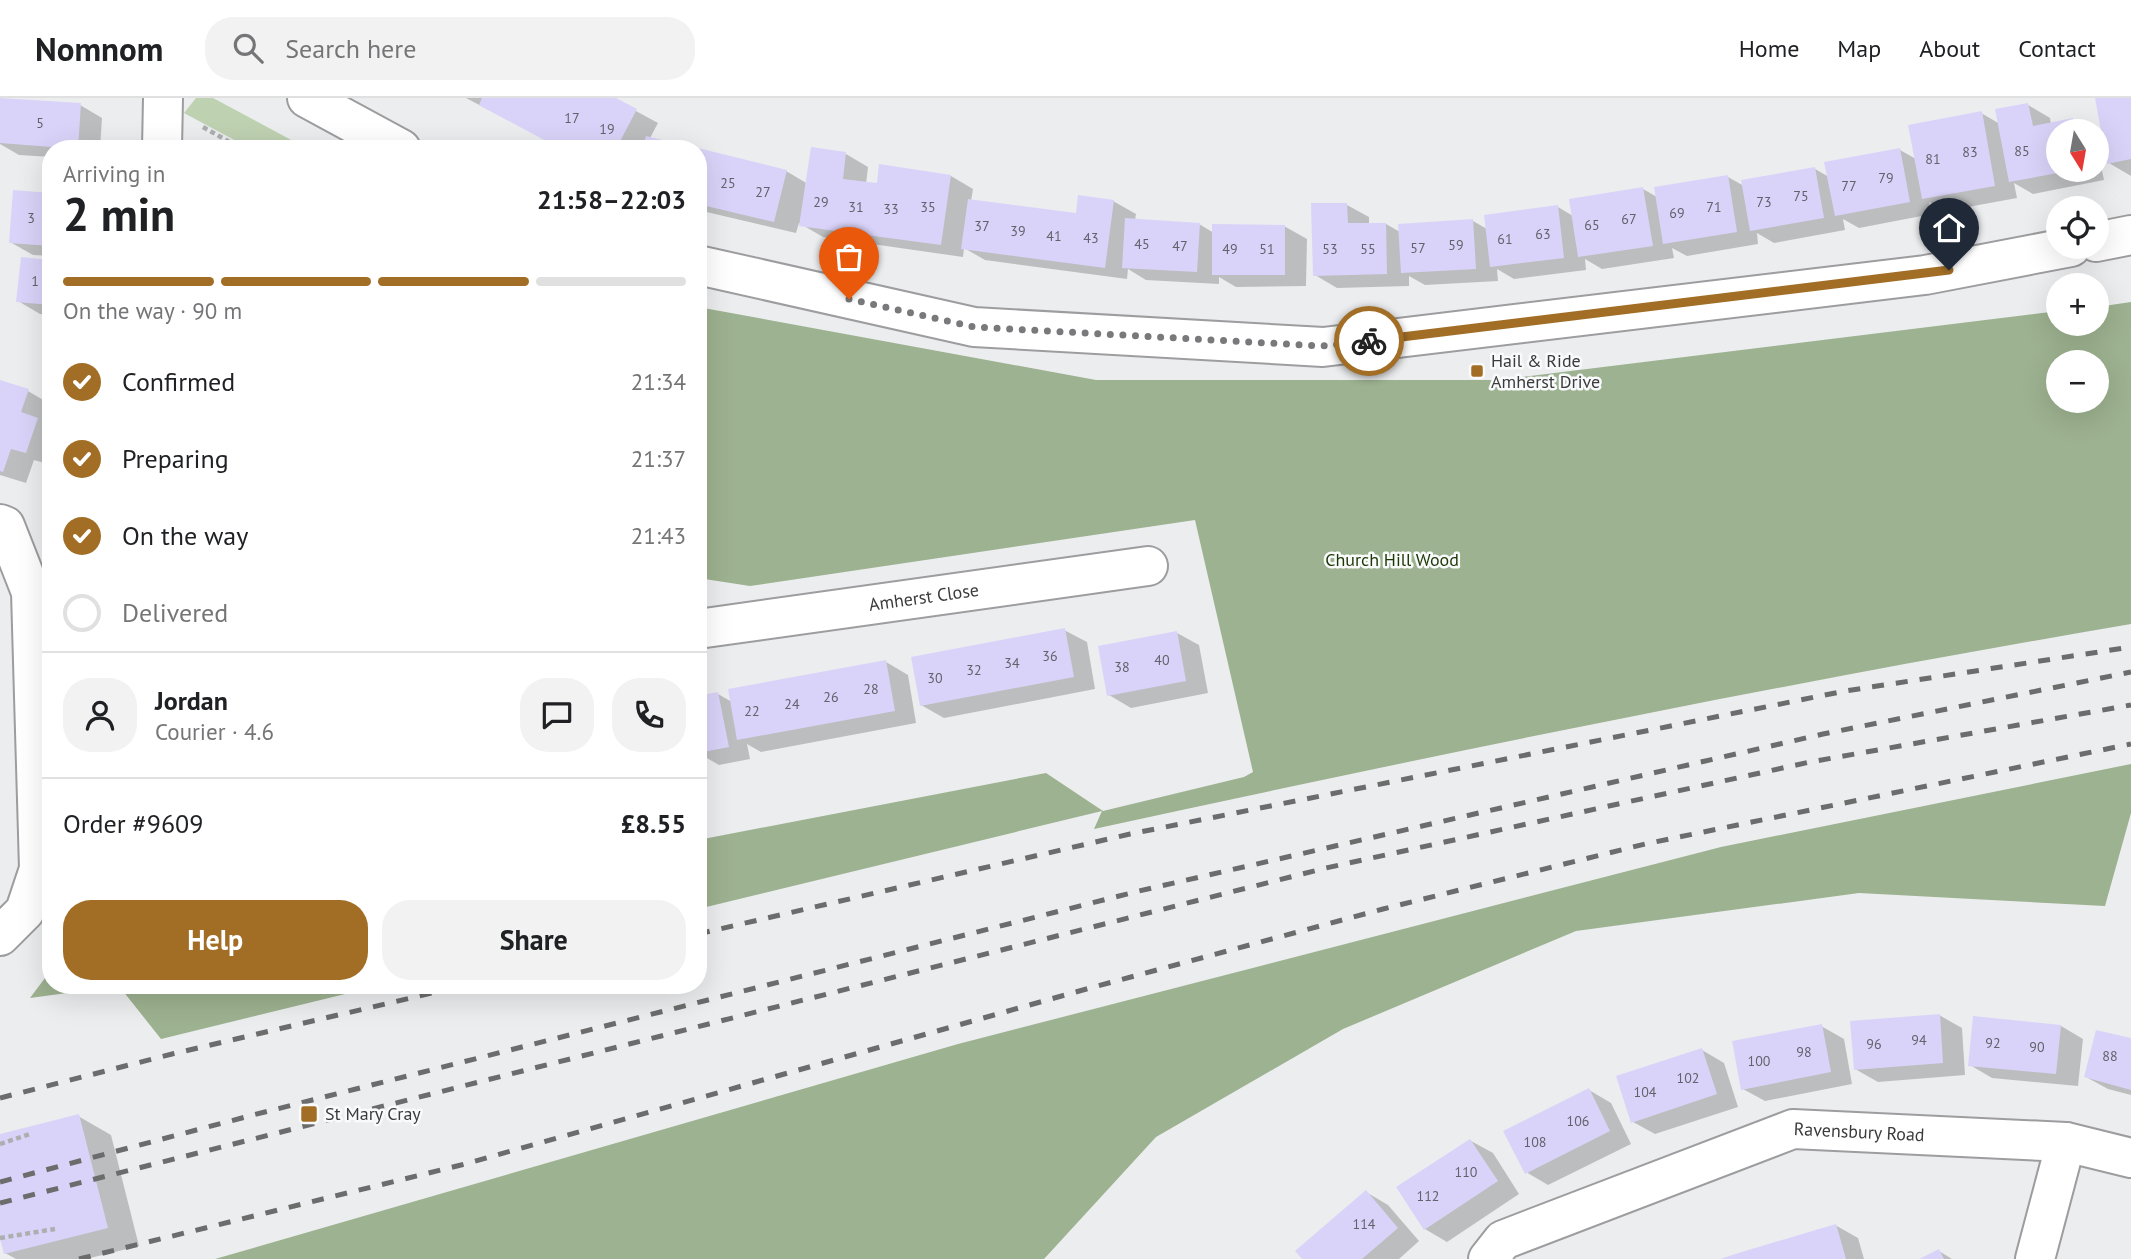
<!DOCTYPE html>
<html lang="en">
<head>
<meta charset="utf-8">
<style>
	:root { --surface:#fff; --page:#f2f2f2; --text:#202124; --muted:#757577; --line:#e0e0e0; --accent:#a26e26 }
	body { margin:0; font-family:"PT Sans",sans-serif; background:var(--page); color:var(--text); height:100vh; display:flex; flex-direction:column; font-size:26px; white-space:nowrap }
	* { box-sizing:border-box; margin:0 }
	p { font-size:23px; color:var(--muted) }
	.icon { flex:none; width:38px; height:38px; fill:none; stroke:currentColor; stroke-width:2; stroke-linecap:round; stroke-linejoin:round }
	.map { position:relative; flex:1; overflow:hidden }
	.side { position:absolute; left:42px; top:42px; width:665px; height:854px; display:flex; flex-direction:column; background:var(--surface); border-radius:28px; box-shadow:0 7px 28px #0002 }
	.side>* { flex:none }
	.needle { width:46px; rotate:169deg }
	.controls { position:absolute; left:2046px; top:21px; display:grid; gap:14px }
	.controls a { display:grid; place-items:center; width:63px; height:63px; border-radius:50%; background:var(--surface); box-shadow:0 7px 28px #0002; font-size:35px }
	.pin { position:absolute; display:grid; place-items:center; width:60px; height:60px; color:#fff; margin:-72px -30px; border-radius:50% 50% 50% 0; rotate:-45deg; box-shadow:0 0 7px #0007 }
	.pin .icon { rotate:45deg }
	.courier { position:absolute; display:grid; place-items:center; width:70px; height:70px; margin:-35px; border:5px solid #a26e26; border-radius:50%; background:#fff; color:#222; box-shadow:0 2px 9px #0007 }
	.overview em { font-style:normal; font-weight:800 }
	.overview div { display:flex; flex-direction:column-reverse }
	.overview { display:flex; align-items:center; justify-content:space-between; height:119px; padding:0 21px }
	h1 { font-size:46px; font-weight:800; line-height:52px }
	.bar { display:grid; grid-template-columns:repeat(4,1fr); gap:10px 7px; align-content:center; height:84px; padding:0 21px }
	.bar i { height:9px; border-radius:5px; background:var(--line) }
	.bar .on { background:var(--accent) }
	.bar p { grid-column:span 4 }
	.line { display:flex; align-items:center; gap:18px; padding:0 21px; border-top:2px solid var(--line) }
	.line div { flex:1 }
	.round { display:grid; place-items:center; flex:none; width:74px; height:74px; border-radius:28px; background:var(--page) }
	ol { padding:0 21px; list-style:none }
	li { display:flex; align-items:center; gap:21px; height:77px }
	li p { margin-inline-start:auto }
	li .icon { padding:7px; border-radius:50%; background:var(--accent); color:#fff; stroke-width:4 }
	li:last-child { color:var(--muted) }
	li i { width:38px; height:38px; border:4px solid var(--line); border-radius:50% }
	.primary-button { display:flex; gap:14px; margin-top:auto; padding:14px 21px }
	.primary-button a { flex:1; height:80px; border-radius:28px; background:var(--accent); color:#fff; font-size:28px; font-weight:800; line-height:80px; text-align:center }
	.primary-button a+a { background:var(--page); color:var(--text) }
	header { display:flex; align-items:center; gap:42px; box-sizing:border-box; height:98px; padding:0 35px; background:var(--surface); border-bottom:2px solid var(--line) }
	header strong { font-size:33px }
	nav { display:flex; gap:38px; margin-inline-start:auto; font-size:24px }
	.search { width:490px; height:63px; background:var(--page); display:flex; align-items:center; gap:18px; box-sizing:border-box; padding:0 24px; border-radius:28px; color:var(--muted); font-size:26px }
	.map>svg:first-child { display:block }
	.green { fill:#bed1b1 }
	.forest { fill:#9db290; fill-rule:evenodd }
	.shadow { fill:#0003 }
	.building { fill:#dad3f9 }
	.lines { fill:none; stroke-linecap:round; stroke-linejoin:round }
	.minor-casing { stroke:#9d9da0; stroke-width:42 }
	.path { stroke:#adaeb0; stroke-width:4.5; stroke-dasharray:5 3.5; stroke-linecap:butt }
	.minor { stroke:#fff; stroke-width:38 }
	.rail { stroke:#6c6c6d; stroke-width:5; stroke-dasharray:12 12; stroke-linecap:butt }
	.done { stroke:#79797b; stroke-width:7; stroke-dasharray:0 12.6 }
	.route { stroke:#a26e26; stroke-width:9 }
	.poi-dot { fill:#a26e26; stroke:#f9fafc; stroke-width:2.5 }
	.labels { text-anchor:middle; stroke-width:5; stroke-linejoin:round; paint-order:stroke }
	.number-label { font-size:14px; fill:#63616b }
	.poi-label { font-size:18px; fill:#3b3b3c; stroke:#f9fafc; text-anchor:start }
	.park-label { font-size:18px; fill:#1d3703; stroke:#f9fafc }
	.street-label { font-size:18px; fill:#3b3b3c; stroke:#f9fafc }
</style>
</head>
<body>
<header>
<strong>Nomnom</strong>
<div class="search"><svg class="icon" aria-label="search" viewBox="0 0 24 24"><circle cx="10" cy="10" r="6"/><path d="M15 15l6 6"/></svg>Search here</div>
<nav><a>Home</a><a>Map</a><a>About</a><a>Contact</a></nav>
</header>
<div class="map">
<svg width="2131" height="1161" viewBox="0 0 2131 1161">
	<rect width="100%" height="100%" fill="#ecedef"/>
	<path class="green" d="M196 0H213L308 51H251L184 15Z"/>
	<g class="forest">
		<path d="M2131 204V526C1784 585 1438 656 1094 731L1102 713 698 811V742L1046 675 1103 713 1244 679 1253 674 1195 422 750 488 698 480V209L1096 282H1497L2058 213V226H2096L2097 209ZM2058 264H2096V303H2058Z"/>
		<path d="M2131 666V715L2105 808 1859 795 1576 833 1343 931 1156 1039 1044 1161H215L958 946 1721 749Z"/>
		<path d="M51 872V887H382L161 941 119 888 30 900Z"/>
	</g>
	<g class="shadow">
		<path d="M466 0H612L658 25 650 40 693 51H563Z"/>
		<path d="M2097 0H2131V78L2109 65Z"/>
		<path d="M0 1 80 7 102 20 100 51H51V59L19 57 0 46Z"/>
		<path d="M2028 7 2050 20 2051 26 2072 22 2091 33H2058V72H2096V45L2104 82 2033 96 2014 85 2017 100 1946 113 1929 104 1932 116 1859 130 1843 121 1845 132 1774 145 1757 135 1758 146 1687 158 1672 150 1674 160 1602 171 1585 161 1586 172 1514 181 1497 171 1498 183 1425 187 1409 178V188L1337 190 1315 177 1347 107 1369 119V127L1386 126 1400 134 1473 123 1487 131 1558 109 1573 118 1643 91 1657 99 1728 79 1744 88 1815 71 1829 79 1900 52 1916 61 1981 15 2000 26Z"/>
		<path d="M698 52 786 73 808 86 846 56 868 69 866 86 878 87 951 78 973 91 971 103 1077 117 1113 103 1136 116 1135 122 1199 126 1214 135 1284 128 1307 141 1306 188 1236 189 1219 179V186L1146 182 1128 171 1127 181 985 162 964 150 963 159 823 139 799 125 796 135 698 112Z"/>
		<path d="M51 97V158L33 157 10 144Z"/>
		<path d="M51 163V217L40 216 18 203Z"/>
		<path d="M0 284 28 293 50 306 44 325 51 329V359L48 366 34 362 26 385 0 377Z"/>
		<path d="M1064 532 1087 544 1095 591 944 620 921 607Z"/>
		<path d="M1177 535 1199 547 1208 595 1131 610 1109 597Z"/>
		<path d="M886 564 908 577 916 625 761 654 747 646 750 661 719 667 698 655 718 596 732 604Z"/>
		<path d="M1939 917 1962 930 1965 977 1878 984 1855 971Z"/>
		<path d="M1821 928 1844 941 1852 986 1765 1003 1743 991Z"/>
		<path d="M2061 928 2083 941 2078 988 1992 980 1970 967Z"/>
		<path d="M2131 942V997L2108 991 2086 979Z"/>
		<path d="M1702 952 1724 965 1738 1009 1655 1036 1633 1024Z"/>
		<path d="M1589 992 1611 1005 1631 1046 1548 1087 1526 1074Z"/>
		<path d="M78 1018 111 1037 139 1148 86 1161H16L5 1155 0 1134V1038Z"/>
		<path d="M1471 1043 1493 1055 1519 1096 1447 1144 1425 1131Z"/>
		<path d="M1366 1094 1388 1107 1419 1143 1399 1161H1304Z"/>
		<path d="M1835 1127 1858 1140 1864 1161H1724Z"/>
		<path d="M1939 1153 1952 1161H1923Z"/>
	</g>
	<g class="building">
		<path d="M0 0 81 5 78 51 0 45Z"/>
		<path d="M482 0H616L637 11 616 51H561L479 7Z"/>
		<path d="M2095 0H2131V61L2107 66Z"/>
		<path d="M2028 5 2033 28 2073 20 2075 33H2058V72L2069 73 2009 84 1995 11Z"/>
		<path d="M1982 13 1995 88 1922 101 1908 27Z"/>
		<path d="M646 38 696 50V51H642Z"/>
		<path d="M811 49 846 54 843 81 877 85 879 66 951 77 941 147 799 128Z"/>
		<path d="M698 50 787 72 774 124 698 106Z"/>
		<path d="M1900 50 1910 104 1835 118 1824 64Z"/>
		<path d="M1815 69 1824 120 1750 133 1741 82Z"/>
		<path d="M1728 77 1737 134 1663 146 1654 89Z"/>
		<path d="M1643 89 1653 148 1578 159 1569 101Z"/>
		<path d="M13 92 51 95V148L9 145Z"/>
		<path d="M1078 97 1114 102 1105 170 961 151 968 101 1076 115Z"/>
		<path d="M1311 105H1347L1348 125H1386L1387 176 1313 178Z"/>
		<path d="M1558 107 1564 160 1490 169 1484 117Z"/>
		<path d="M1125 120 1200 125 1197 174 1122 170Z"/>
		<path d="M1473 121 1476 171 1401 175 1398 126Z"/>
		<path d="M1212 126 1285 127V177H1212Z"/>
		<path d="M21 159 51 162V207L16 204Z"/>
		<path d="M0 282 29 291 21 314 38 320 26 355 11 351 3 374 0 373Z"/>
		<path d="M1065 530 1074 579 920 608 911 559Z"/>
		<path d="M1177 533 1186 583 1107 598 1098 548Z"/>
		<path d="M886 562 895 613 737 642 728 591Z"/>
		<path d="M718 594 729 649 698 655V598Z"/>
		<path d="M1940 916 1943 965 1854 972 1850 923Z"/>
		<path d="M1973 918 2061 927 2056 976 1968 968Z"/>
		<path d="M1822 926 1831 974 1741 992 1732 943Z"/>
		<path d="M2096 932 2131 940V992L2084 979Z"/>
		<path d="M1702 950 1717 996 1631 1025 1616 978Z"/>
		<path d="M1589 990 1610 1033 1525 1076 1503 1033Z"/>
		<path d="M79 1016 108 1130 4 1156 0 1141V1036Z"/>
		<path d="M1470 1041 1498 1083 1424 1132 1396 1089Z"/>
		<path d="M1366 1092 1398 1130 1362 1161H1302L1295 1153Z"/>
		<path d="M1836 1126 1846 1161H1720L1745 1153Z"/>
		<path d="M1939 1151 1944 1161H1919Z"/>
	</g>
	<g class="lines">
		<defs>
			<g id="minor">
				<path d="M307 0 401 51"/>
				<path d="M162 51 163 0"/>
				<path d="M2096 144 2131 137"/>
				<path d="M698 167 974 229 1323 249 1925 177 2071 149"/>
				<path d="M0 426 5 428 31 494 39 771 25 813 0 838"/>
				<path id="s1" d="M698 531 1148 468"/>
				<path id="s2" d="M1488 1161 1503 1142 1793 1031 2066 1044 2131 1060"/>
				<path d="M2035 1161 2066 1044"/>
			</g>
		</defs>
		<use href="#minor" class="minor-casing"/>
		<g class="path">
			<path d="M203 29 242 51"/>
			<path d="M0 1046 30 1036"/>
			<path d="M0 1140 55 1131"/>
		</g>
		<use href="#minor" class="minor"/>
		<g class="rail">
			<path d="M698 836 1130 736 1466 669 1845 593 2131 549"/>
			<path d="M0 1000 172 956 466 887"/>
			<path d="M0 1084 253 1017 1139 793 1823 636 2131 574"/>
			<path d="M0 1105 1326 770 1810 664 2131 607"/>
			<path d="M79 1161 461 1067 1090 890 1383 811 1645 746 2131 646"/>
		</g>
	</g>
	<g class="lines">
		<path class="done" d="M849 201 974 229 1323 248 1369 243"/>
		<path class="route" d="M1369 243 1949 172"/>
	</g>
	<g class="poi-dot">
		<rect x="1470" y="266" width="14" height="14" rx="3.5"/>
		<rect x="300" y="1007" width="18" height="18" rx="3.5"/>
	</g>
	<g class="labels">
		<g class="number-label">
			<text x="572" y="25">17</text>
			<text x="40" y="30">5</text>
			<text x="607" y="36">19</text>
			<text x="2022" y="58">85</text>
			<text x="1970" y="59">83</text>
			<text x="1933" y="66">81</text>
			<text x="1886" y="85">79</text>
			<text x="728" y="90">25</text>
			<text x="1849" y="93">77</text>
			<text x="763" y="99">27</text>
			<text x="1801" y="103">75</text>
			<text x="821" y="109">29</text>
			<text x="1764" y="109">73</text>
			<text x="856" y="114">31</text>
			<text x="928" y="114">35</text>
			<text x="1714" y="114">71</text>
			<text x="891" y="116">33</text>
			<text x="1677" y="120">69</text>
			<text x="31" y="125">3</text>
			<text x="1629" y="126">67</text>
			<text x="1592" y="132">65</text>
			<text x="982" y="133">37</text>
			<text x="1018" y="138">39</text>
			<text x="1543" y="141">63</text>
			<text x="1054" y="143">41</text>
			<text x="1091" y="145">43</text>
			<text x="1505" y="146">61</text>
			<text x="1142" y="151">45</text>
			<text x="1456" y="152">59</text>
			<text x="1180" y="153">47</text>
			<text x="1418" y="155">57</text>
			<text x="1230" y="156">49</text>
			<text x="1267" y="156">51</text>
			<text x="1330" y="156">53</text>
			<text x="1368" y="156">55</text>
			<text x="35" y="188">1</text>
			<text x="1050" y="563">36</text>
			<text x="1162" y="567">40</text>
			<text x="1012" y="570">34</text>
			<text x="1122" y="574">38</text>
			<text x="974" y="577">32</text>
			<text x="935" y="585">30</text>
			<text x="871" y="596">28</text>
			<text x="831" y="604">26</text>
			<text x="792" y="611">24</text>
			<text x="752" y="618">22</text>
			<text x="1919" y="947">94</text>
			<text x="1993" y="950">92</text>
			<text x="1874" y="951">96</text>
			<text x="2037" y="954">90</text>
			<text x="1804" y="959">98</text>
			<text x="2110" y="963">88</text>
			<text x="1759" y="968">100</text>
			<text x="1688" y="985">102</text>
			<text x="1645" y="999">104</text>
			<text x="1578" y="1028">106</text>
			<text x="1535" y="1049">108</text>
			<text x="1466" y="1079">110</text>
			<text x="1428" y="1103">112</text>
			<text x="1364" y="1131">114</text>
		</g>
		<g class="poi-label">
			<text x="1491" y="269">Hail &amp; Ride<tspan x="1491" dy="21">Amherst Drive</tspan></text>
			<text x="325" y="1022">St Mary Cray</text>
		</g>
		<g class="park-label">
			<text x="1392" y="468">Church Hill Wood</text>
		</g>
		<g class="street-label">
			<text dy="6" stroke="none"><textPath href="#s1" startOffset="228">Amherst Close</textPath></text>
			<text dy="6" stroke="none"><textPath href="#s2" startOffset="401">Ravensbury Road</textPath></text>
		</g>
	</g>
</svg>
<div class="controls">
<a><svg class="needle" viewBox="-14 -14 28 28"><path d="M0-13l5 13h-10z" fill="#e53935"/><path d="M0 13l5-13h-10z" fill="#757577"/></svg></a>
<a><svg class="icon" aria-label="locate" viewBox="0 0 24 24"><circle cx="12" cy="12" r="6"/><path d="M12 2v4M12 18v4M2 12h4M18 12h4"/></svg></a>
<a>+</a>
<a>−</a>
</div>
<div class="pin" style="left:849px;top:201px;background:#ea580c"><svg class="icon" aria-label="bag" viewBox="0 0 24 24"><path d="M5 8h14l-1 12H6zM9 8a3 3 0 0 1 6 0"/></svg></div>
<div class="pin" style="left:1949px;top:172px;background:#1f2937"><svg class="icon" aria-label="home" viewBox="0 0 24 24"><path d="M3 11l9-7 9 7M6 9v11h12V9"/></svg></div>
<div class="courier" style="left:1369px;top:243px"><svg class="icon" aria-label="bike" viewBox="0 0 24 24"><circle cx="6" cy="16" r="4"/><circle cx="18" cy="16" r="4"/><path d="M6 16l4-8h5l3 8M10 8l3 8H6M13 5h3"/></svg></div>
<section class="side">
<div class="overview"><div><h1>2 min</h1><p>Arriving in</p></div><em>21:58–22:03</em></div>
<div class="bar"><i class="on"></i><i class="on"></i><i class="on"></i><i></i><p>On the way · 90 m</p></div>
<ol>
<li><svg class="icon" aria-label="check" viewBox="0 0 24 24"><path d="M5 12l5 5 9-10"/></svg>Confirmed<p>21:34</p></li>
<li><svg class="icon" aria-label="check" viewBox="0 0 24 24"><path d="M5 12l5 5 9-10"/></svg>Preparing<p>21:37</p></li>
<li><svg class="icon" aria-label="check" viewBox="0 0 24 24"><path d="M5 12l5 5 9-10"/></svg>On the way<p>21:43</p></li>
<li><i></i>Delivered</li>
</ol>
<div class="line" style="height:126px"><a class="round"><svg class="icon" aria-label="person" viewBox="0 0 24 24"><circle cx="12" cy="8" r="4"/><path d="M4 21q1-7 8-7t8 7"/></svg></a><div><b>Jordan</b><p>Courier · 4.6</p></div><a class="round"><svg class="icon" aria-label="chat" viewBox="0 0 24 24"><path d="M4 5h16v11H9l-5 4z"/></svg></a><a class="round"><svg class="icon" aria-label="phone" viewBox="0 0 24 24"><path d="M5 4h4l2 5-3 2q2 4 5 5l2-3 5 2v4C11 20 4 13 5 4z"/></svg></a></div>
<div class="line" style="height:91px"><div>Order #9609</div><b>£8.55</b></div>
<div class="primary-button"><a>Help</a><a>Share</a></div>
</section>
</div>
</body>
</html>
